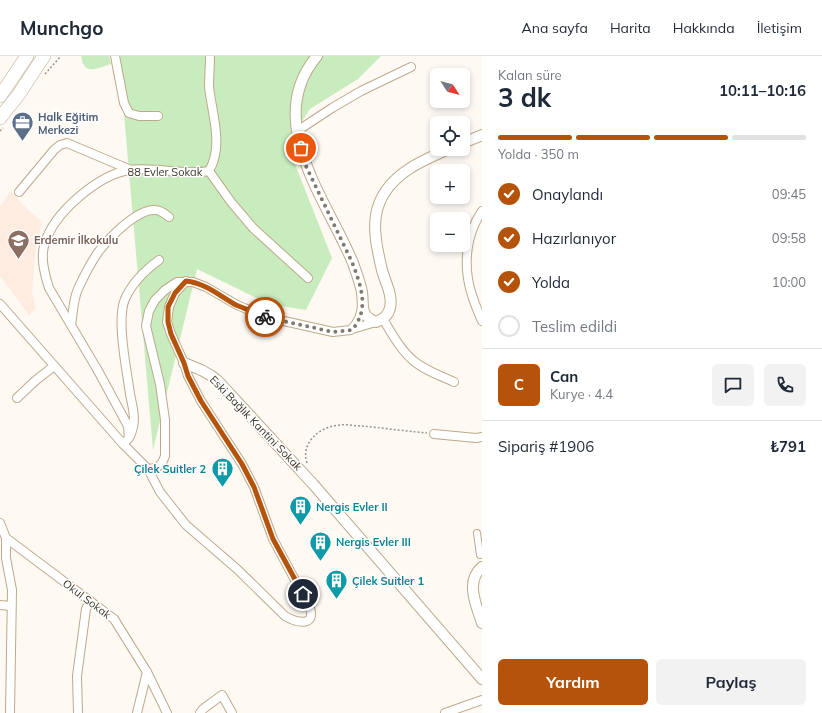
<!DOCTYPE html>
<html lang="tr">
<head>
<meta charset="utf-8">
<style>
	:root { --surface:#fff; --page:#f2f2f3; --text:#1f2937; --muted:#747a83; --line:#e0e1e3; --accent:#b45309 }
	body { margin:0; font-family:Mulish,sans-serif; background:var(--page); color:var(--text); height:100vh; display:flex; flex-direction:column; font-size:15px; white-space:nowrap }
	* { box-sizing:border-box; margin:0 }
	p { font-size:13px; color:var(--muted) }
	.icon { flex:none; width:22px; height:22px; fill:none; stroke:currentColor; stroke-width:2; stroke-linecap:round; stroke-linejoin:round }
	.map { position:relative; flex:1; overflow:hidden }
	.sheet { display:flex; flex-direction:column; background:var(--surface); width:340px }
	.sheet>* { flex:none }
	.needle { width:26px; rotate:126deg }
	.tools { position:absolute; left:430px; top:12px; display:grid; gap:8px }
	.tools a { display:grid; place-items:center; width:40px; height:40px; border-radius:6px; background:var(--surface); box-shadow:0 2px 6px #0003; font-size:20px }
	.pin { position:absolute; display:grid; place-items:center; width:34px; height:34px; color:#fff; margin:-17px; border:2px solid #fff; border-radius:50%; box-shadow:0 1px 4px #0007 }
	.courier { position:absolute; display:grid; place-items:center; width:40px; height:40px; margin:-20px; border:3px solid #b45309; border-radius:50%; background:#fff; color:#222; box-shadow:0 1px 5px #0007 }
	.summary em { font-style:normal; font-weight:700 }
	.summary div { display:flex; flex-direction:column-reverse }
	.summary { display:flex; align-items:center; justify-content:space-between; height:68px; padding:0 16px }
	h1 { font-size:26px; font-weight:700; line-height:30px }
	.bar { display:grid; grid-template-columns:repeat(4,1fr); gap:6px 4px; align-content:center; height:48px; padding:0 16px }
	.bar i { height:5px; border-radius:3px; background:var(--line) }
	.bar .on { background:var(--accent) }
	.bar p { grid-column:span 4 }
	.line { display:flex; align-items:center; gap:10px; padding:0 16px; border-top:1px solid var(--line) }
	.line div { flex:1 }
	.round { display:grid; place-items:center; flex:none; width:42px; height:42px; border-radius:6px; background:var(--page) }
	ol { padding:0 16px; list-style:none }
	li { display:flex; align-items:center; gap:12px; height:44px }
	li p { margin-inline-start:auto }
	li .icon { padding:4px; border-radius:50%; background:var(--accent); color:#fff; stroke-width:4 }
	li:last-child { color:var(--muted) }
	li i { width:22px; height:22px; border:2px solid var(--line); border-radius:50% }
	.primary-button { display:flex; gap:8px; margin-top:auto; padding:8px 16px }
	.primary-button a { flex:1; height:46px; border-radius:6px; background:var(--accent); color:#fff; font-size:16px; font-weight:700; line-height:46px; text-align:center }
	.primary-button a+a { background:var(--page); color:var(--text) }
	header { display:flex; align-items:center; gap:24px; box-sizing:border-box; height:56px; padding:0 20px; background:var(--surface); border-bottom:1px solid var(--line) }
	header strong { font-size:19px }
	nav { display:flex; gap:22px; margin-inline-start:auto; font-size:14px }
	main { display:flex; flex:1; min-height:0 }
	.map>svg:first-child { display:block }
	.education { fill:#feece1 }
	.green { fill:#c8ecbd }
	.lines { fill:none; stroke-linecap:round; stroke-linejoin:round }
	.pedestrian-casing { stroke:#bea98a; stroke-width:8 }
	.minor-casing { stroke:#bea98a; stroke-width:10 }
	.tertiary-casing { stroke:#bea98a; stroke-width:12 }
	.trunk-casing { stroke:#bea98a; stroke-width:14 }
	.path { stroke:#9b948a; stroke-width:1.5; stroke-dasharray:2 2; stroke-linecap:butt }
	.pedestrian { stroke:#fff; stroke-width:6 }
	.minor { stroke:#fff; stroke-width:8 }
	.tertiary { stroke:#fff; stroke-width:10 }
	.trunk { stroke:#fff; stroke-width:13 }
	.done { stroke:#817a6f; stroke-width:4; stroke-dasharray:0 7.2 }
	.route { stroke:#b45309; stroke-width:5 }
	.labels { text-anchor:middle; stroke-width:3; stroke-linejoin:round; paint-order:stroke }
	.service-label { font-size:11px; font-weight:bold; fill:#4e5e75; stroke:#fff; text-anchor:start }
	.street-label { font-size:11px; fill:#3e3528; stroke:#fff }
	.education-label { font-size:11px; font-weight:bold; fill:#785e54; stroke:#fff; text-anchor:start }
	.culture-label { font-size:11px; font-weight:bold; fill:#0d838f; stroke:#fff; text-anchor:start }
</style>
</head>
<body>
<header>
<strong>Munchgo</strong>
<nav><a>Ana sayfa</a><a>Harita</a><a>Hakkında</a><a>İletişim</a></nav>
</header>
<main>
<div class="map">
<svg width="482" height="657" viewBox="0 0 482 657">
	<rect width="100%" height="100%" fill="#fef9f3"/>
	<path class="education" d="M11 135 25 151 42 166 36 190 32 236 36 253 29 259 0 220V150Z"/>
	<g class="green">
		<path d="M81 0H109L111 8C104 10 88 18 84 9 82 7 82 3 81 0Z"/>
		<path d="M119 0H381L358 23 310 53 287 88 332 202 306 254 269 248 197 213 153 394Z"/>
	</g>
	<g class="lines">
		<defs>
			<path id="pedestrian" d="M477 477 480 499"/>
			<g id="minor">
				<path d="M115 0 124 47 129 57 139 60H158"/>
				<path d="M297 75 332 52 361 35 411 11"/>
				<path d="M209 115 231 146 253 172 308 222"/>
				<path d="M19 136 54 94 60 89 67 87 131 114"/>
				<path d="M482 155C466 178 463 209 471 236 474 246 478 256 482 265"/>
				<path d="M0 248 123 388 148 413 160 436 186 469 237 513 285 560C295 566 316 572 310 552L273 483 254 431 242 408 201 345 188 320 184 307 171 278 167 266 169 251 175 237 186 225"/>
				<path d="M383 263C392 278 401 295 415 306 426 315 441 320 454 326"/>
				<path d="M71 269C73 257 73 244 78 233 84 220 91 206 99 195 110 181 137 153 155 154 161 154 165 158 169 161"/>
				<path d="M352 273 376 266"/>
				<path d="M17 342 35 325 54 310"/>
				<path d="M434 378 476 382 482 381"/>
				<path d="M130 380C137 365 133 353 130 338 127 315 116 264 125 243 132 227 144 215 159 204"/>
				<path d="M123 388 129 382 128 370 97 313 49 232C44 216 39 198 47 181 59 153 99 119 129 114 155 110 182 120 209 115 224 90 212 58 209 31 209 21 210 10 210 0"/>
				<path d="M148 413 156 412 162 407 165 400V364L160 328 146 270 149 255 155 244 165 234 177 226H193L206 231 237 249 266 261 333 276 351 274C358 266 361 260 362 250"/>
				<path d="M0 467 6 482 114 563 147 616 167 657"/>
				<path d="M6 482V502L12 534 10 657"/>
				<path d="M0 549 11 550"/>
				<path d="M78 657 77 620 86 553 90 545"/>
				<path d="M137 657 147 616"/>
				<path d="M200 657 203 653 222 639 232 657"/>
				<path d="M445 657 482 644"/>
			</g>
			<g id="tertiary">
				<path d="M317 0C262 65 327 144 353 207 356 216 360 226 362 236 364 250 359 259 376 266 383 263 388 260 390 252 393 239 385 226 382 214 377 193 371 168 379 148 390 118 423 104 449 93"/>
				<path d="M463 87 482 79"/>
				<path d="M184 307C197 312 208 316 218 325L313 428 482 623"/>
				<path d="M482 511C465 525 476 549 482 567"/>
			</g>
			<g id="trunk">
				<path d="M0 40 27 0"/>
				<path d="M0 62 19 38 44 0"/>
			</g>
		</defs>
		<use href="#pedestrian" class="pedestrian-casing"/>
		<use href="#minor" class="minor-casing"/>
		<use href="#tertiary" class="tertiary-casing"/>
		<use href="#trunk" class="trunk-casing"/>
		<g class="path">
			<path d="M45 18 61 0"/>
			<path d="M0 75 3 72"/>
			<path d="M307 407C300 386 321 370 340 369 347 368 355 370 362 370 383 372 405 375 427 377"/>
		</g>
		<use href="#pedestrian" class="pedestrian"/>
		<use href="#minor" class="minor"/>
		<use href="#tertiary" class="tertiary"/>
		<use href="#trunk" class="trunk"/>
	</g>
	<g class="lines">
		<path class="done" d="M265 261 333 276 352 274C370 253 361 230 352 206L303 104 301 92"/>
		<path class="route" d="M265 261C256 257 246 253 236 249 220 240 205 227 186 225L175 237 168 251V266L171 278 184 307 188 320 201 345 242 408 254 431 273 483 303 538"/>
	</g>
	<defs>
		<symbol id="office-pin" viewBox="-11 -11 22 30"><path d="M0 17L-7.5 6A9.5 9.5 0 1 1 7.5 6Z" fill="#5c6f8a" stroke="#fff"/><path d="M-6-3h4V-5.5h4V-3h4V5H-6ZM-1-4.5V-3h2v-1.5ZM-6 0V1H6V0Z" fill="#fff"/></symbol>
		<symbol id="school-pin" viewBox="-11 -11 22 30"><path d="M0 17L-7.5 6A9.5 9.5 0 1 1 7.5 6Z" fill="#8d6e63" stroke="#fff"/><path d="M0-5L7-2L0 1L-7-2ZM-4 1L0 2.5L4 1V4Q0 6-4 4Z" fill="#fff"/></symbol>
		<symbol id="building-pin" viewBox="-11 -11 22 30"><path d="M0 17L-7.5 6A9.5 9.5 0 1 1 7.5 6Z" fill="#0f9aa8" stroke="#fff"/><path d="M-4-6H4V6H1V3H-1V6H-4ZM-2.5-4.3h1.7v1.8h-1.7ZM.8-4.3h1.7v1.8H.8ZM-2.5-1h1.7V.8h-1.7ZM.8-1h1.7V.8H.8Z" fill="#fff"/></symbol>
	</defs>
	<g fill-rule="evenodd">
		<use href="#office-pin" x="10" y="54" width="25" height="34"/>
		<use href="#school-pin" x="6" y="172" width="25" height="34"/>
		<use href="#building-pin" x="210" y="400" width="25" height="34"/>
		<use href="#building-pin" x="288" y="438" width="25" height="34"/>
		<use href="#building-pin" x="308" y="474" width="25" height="34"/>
		<use href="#building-pin" x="324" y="512" width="25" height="34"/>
	</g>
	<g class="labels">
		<g class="service-label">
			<text x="38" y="65">Halk Eğitim<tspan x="38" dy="13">Merkezi</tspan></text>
		</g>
		<g class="street-label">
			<text x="165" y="120">88 Evler Sokak</text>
			<text transform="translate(256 367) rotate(46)" y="4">Eski Bağlık Kantini Sokak</text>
			<text transform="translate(87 543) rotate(37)" y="4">Okul Sokak</text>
		</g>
		<g class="education-label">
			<text x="34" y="188">Erdemir İlkokulu</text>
		</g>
		<g class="culture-label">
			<text x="206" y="417" text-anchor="end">Çilek Suitler 2</text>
			<text x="316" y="455">Nergis Evler II</text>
			<text x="336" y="490">Nergis Evler III</text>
			<text x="352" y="529">Çilek Suitler 1</text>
		</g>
	</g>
</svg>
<div class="tools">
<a><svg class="needle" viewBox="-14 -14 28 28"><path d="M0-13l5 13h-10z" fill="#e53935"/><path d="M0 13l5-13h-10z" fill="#747a83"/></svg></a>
<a><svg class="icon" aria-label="locate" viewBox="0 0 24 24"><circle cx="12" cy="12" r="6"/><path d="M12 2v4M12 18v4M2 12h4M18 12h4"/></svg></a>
<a>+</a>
<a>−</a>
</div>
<div class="pin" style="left:301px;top:92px;background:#ea580c"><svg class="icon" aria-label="bag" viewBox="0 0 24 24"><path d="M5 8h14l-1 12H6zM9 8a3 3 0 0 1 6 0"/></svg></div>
<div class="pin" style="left:303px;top:538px;background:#1f2937"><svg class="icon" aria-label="home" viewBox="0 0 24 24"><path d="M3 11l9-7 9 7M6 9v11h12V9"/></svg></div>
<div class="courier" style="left:265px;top:261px"><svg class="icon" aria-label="bike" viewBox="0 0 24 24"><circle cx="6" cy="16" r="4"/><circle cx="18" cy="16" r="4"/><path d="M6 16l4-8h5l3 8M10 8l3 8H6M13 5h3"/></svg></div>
</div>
<section class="sheet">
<div class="summary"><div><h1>3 dk</h1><p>Kalan süre</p></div><em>10:11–10:16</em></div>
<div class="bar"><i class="on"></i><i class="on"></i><i class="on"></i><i></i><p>Yolda · 350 m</p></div>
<ol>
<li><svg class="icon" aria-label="check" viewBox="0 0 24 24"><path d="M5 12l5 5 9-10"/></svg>Onaylandı<p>09:45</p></li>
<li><svg class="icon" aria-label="check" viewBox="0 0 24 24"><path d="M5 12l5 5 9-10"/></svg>Hazırlanıyor<p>09:58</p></li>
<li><svg class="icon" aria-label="check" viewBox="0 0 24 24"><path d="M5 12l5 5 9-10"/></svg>Yolda<p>10:00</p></li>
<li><i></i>Teslim edildi</li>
</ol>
<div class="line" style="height:72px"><b class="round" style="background:var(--accent);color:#fff">C</b><div><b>Can</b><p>Kurye · 4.4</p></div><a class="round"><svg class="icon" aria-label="chat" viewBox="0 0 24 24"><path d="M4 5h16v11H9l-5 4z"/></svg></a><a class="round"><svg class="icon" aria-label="phone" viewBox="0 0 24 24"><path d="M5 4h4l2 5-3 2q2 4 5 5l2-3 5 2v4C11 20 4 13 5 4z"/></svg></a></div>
<div class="line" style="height:52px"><div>Sipariş #1906</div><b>₺791</b></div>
<div class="primary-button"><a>Yardım</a><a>Paylaş</a></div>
</section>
</main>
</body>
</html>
